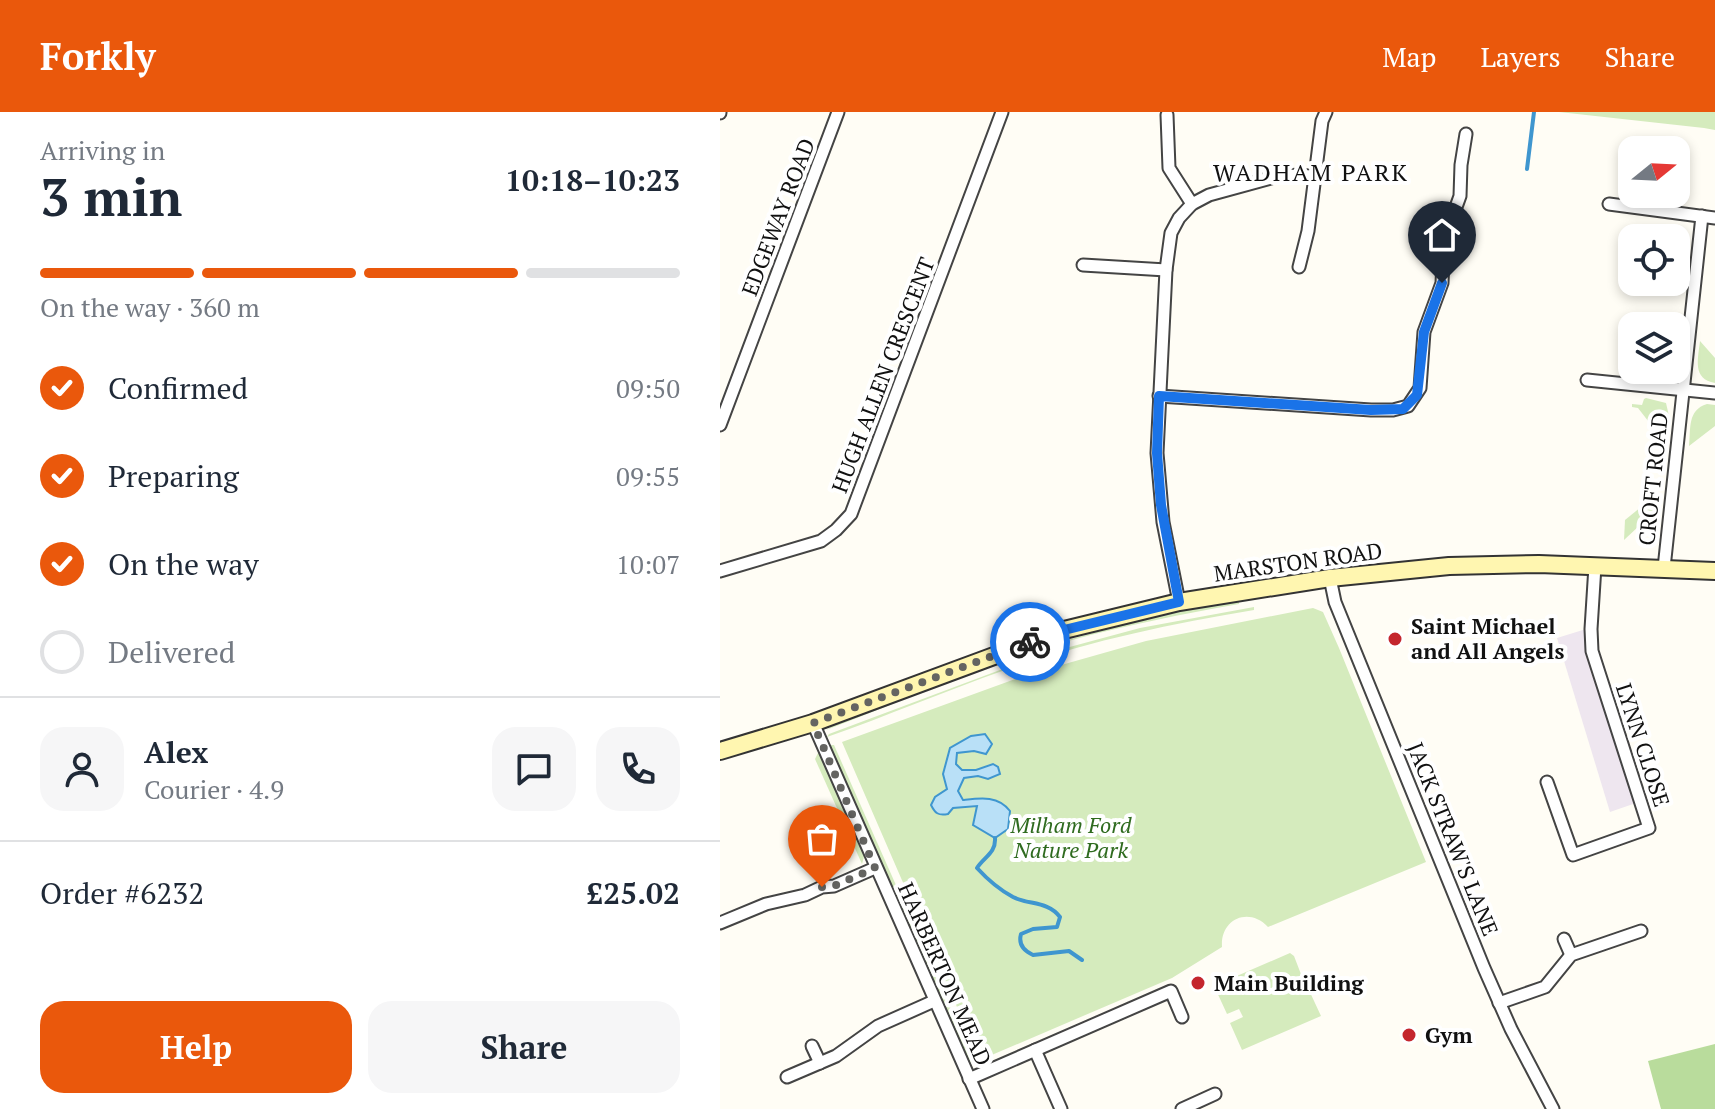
<!DOCTYPE html>
<html lang="en">
<head>
<meta charset="utf-8">
<style>
	:root { --surface:#fff; --page:#f6f6f7; --text:#1f2937; --muted:#747a83; --line:#e0e1e3; --accent:#ea580c }
	body { margin:0; font-family:"PT Serif",serif; background:var(--page); color:var(--text); height:100vh; display:flex; flex-direction:column; font-size:30px; white-space:nowrap }
	* { box-sizing:border-box; margin:0 }
	p { font-size:26px; color:var(--muted) }
	.icon { flex:none; width:44px; height:44px; fill:none; stroke:currentColor; stroke-width:2; stroke-linecap:round; stroke-linejoin:round }
	.map { position:relative; flex:1; overflow:hidden }
	.drawer { display:flex; flex-direction:column; background:var(--surface); width:720px }
	.drawer>* { flex:none }
	.needle { width:52px; rotate:72deg }
	.controls { position:absolute; left:898px; top:24px; display:grid; gap:16px }
	.controls a { display:grid; place-items:center; width:72px; height:72px; border-radius:16px; background:var(--surface); box-shadow:0 4px 12px #0003; font-size:40px }
	.pin { position:absolute; display:grid; place-items:center; width:68px; height:68px; color:#fff; margin:-82px -34px; border-radius:50% 50% 50% 0; rotate:-45deg; box-shadow:0 0 8px #0007 }
	.pin .icon { rotate:45deg }
	.courier { position:absolute; display:grid; place-items:center; width:80px; height:80px; margin:-40px; border:6px solid #1a73e8; border-radius:50%; background:#fff; color:#222; box-shadow:0 2px 10px #0007 }
	.summary em { font-style:normal; font-weight:800 }
	.summary div { display:flex; flex-direction:column-reverse }
	.summary { display:flex; align-items:center; justify-content:space-between; height:136px; padding:0 40px }
	h1 { font-size:52px; font-weight:800; line-height:60px }
	.bar { display:grid; grid-template-columns:repeat(4,1fr); gap:12px 8px; align-content:center; height:96px; padding:0 40px }
	.bar i { height:10px; border-radius:6px; background:var(--line) }
	.bar .on { background:var(--accent) }
	.bar p { grid-column:span 4 }
	.line { display:flex; align-items:center; gap:20px; padding:0 40px; border-top:2px solid var(--line) }
	.line div { flex:1 }
	.round { display:grid; place-items:center; flex:none; width:84px; height:84px; border-radius:24px; background:var(--page) }
	ol { padding:0 40px; list-style:none }
	li { display:flex; align-items:center; gap:24px; height:88px }
	li p { margin-inline-start:auto }
	li .icon { padding:8px; border-radius:50%; background:var(--accent); color:#fff; stroke-width:4 }
	li:last-child { color:var(--muted) }
	li i { width:44px; height:44px; border:4px solid var(--line); border-radius:50% }
	.action { display:flex; gap:16px; margin-top:auto; padding:16px 40px }
	.action a { flex:1; height:92px; border-radius:24px; background:var(--accent); color:#fff; font-size:32px; font-weight:800; line-height:92px; text-align:center }
	.action a+a { background:var(--page); color:var(--text) }
	header { display:flex; align-items:center; gap:48px; box-sizing:border-box; height:112px; padding:0 40px; background:var(--accent); color:#fff }
	header strong { font-size:38px }
	nav { display:flex; gap:44px; margin-inline-start:auto; font-size:28px }
	main { display:flex; flex:1; min-height:0 }
	.map>svg:first-child { display:block }
	.industrial { fill:#eee6ef }
	.green { fill:#d5ebbd }
	.forest { fill:#b9dc9c }
	.water { fill:#b9e0f7; stroke:#3f96cf; stroke-width:2 }
	.lines { fill:none; stroke-linecap:round; stroke-linejoin:round }
	.stream { stroke:#3f96cf; stroke-width:4 }
	.street-casing { stroke:#444; stroke-width:15 }
	.secondary-casing { stroke:#333; stroke-width:20 }
	.street { stroke:#fff; stroke-width:11 }
	.secondary { stroke:#fff6b0; stroke-width:16 }
	.done { stroke:#646461; stroke-width:8; stroke-dasharray:0 14.4 }
	.route { stroke:#1a73e8; stroke-width:10 }
	.poi-dot { fill:#c4262e; stroke:#fff; stroke-width:3 }
	.labels { text-anchor:middle; stroke-width:8; stroke-linejoin:round; paint-order:stroke }
	.street-label { font-size:22px; fill:#111; stroke:#fff }
	.poi-label { font-size:22px; font-weight:bold; fill:#111; stroke:#fff; text-anchor:start }
	.park-label { font-size:22px; font-style:italic; fill:#2f6b1f; stroke:#fff }
	.neighbourhood-label { font-size:24px; letter-spacing:2px; fill:#111; stroke:#fff }
</style>
</head>
<body>
<header>
<strong>Forkly</strong>
<nav><a>Map</a><a>Layers</a><a>Share</a></nav>
</header>
<main>
<section class="drawer">
<div class="summary"><div><h1>3 min</h1><p>Arriving in</p></div><em>10:18–10:23</em></div>
<div class="bar"><i class="on"></i><i class="on"></i><i class="on"></i><i></i><p>On the way · 360 m</p></div>
<ol>
<li><svg class="icon" aria-label="check" viewBox="0 0 24 24"><path d="M5 12l5 5 9-10"/></svg>Confirmed<p>09:50</p></li>
<li><svg class="icon" aria-label="check" viewBox="0 0 24 24"><path d="M5 12l5 5 9-10"/></svg>Preparing<p>09:55</p></li>
<li><svg class="icon" aria-label="check" viewBox="0 0 24 24"><path d="M5 12l5 5 9-10"/></svg>On the way<p>10:07</p></li>
<li><i></i>Delivered</li>
</ol>
<div class="line" style="height:144px"><a class="round"><svg class="icon" aria-label="person" viewBox="0 0 24 24"><circle cx="12" cy="8" r="4"/><path d="M4 21q1-7 8-7t8 7"/></svg></a><div><b>Alex</b><p>Courier · 4.9</p></div><a class="round"><svg class="icon" aria-label="chat" viewBox="0 0 24 24"><path d="M4 5h16v11H9l-5 4z"/></svg></a><a class="round"><svg class="icon" aria-label="phone" viewBox="0 0 24 24"><path d="M5 4h4l2 5-3 2q2 4 5 5l2-3 5 2v4C11 20 4 13 5 4z"/></svg></a></div>
<div class="line" style="height:104px"><div>Order #6232</div><b>£25.02</b></div>
<div class="action"><a>Help</a><a>Share</a></div>
</section>
<div class="map">
<svg width="995" height="997" viewBox="0 0 995 997">
	<rect width="100%" height="100%" fill="#fffdf5"/>
	<path class="industrial" d="M866 517 916 691 890 700 837 526Z"/>
	<g class="green">
		<path d="M839 0H995V18L984 16Z"/>
		<path d="M949 113 961 115 969 123 965 155 956 147V126H938L934 120 946 119Z"/>
		<path d="M980 229 995 246V271C972 267 978 247 980 229Z"/>
		<path d="M926 286 946 291 949 304 946 332 918 296 912 295V292L922 293 924 287Z"/>
		<path d="M987 292 995 293V314L969 334C971 317 967 298 987 292Z"/>
		<path d="M921 395 935 399 904 428 905 408Z"/>
		<path d="M519 489V492C463 502 407 513 352 528 268 551 188 587 106 618L117 611 325 534 440 503Z"/>
		<path d="M534 495V498C449 512 366 530 285 558 225 579 167 604 107 625L109 622 320 543 420 516Z"/>
		<path d="M593 496 603 500 619 536 706 750 548 815C528 794 500 808 502 835L452 866 260 948 122 630 306 563 426 529Z"/>
		<path d="M110 633H114L256 954 249 949Z"/>
		<path d="M99 639 145 741 142 752 95 647Z"/>
		<path d="M570 841 574 844 584 870 577 873 579 879 588 876 601 904 522 938 510 911 523 905 519 897 507 902 495 876 496 873Z"/>
	</g>
	<path class="forest" d="M995 932V997H941L928 949Z"/>
	<path class="water" d="M265 622 272 632 266 642 254 639 237 641 236 652 242 658H256L273 652 278 655 280 662 268 667 258 664 244 666 238 679 243 688C260 686 278 683 290 699L288 717 275 726 253 713 257 694 233 696 228 702C218 704 215 701 211 693L215 685 227 677 223 662 230 636 251 624Z"/>
	<g class="lines">
		<g class="stream">
			<path d="M807 57 814 0"/>
			<path d="M275 726C276 741 264 745 257 756 268 768 278 777 293 785 309 793 328 789 340 805L337 815 313 817 301 822C298 833 304 839 313 843L349 839 362 848"/>
		</g>
		<defs>
			<g id="street">
				<path d="M0 1V0"/>
				<path d="M447 3 449 56 472 92"/>
				<path d="M889 92 995 106"/>
				<path d="M363 153 446 158"/>
				<path d="M579 155 588 119 602 9 606 0"/>
				<path d="M867 268 995 281"/>
				<path d="M439 284 651 298H673L688 294 700 276 704 220 722 171 723 148 731 109 740 84 741 53 746 22"/>
				<path d="M0 313 118 0"/>
				<path d="M944 456 982 104"/>
				<path d="M0 459 101 429 116 418 131 402 282 0"/>
				<path d="M610 466 615 490 764 856 791 917 833 997"/>
				<path d="M459 490 443 410 437 341 446 158 451 121 459 106 472 92 489 83 562 63 594 64"/>
				<path d="M93 611 263 997"/>
				<path d="M827 670 853 743 929 716 872 539 871 517 875 454"/>
				<path d="M0 811 46 792 85 783 102 775 114 774 155 756"/>
				<path d="M844 827 851 843"/>
				<path d="M779 891 825 875 851 843 921 819"/>
				<path d="M92 934 100 951"/>
				<path d="M315 938 341 997"/>
				<path d="M67 965 116 944 158 914 214 889"/>
				<path d="M249 967 451 879 462 905"/>
				<path d="M462 997 495 982"/>
			</g>
			<path id="secondary" d="M0 639 93 611 344 518 459 490 610 466 729 454 819 452 995 459"/>
		</defs>
		<use href="#street" class="street-casing"/>
		<use href="#secondary" class="secondary-casing"/>
		<use href="#street" class="street"/>
		<use href="#secondary" class="secondary"/>
	</g>
	<g class="lines">
		<path class="done" d="M102 775 114 774 155 756 93 611 310 530"/>
		<path class="route" d="M310 530 344 518 459 490 441 393 437 341 439 284 651 298 683 297 697 283 704 220 722 171"/>
	</g>
	<g class="poi-dot">
		<circle cx="675" cy="527" r="8"/>
		<circle cx="478" cy="871" r="8"/>
		<circle cx="689" cy="923" r="8"/>
	</g>
	<g class="labels">
		<g class="street-label">
			<text transform="translate(58 105) rotate(-69)" y="8">EDGEWAY ROAD</text>
			<text transform="translate(163 263) rotate(-69)" y="8">HUGH ALLEN CRESCENT</text>
			<text transform="translate(933 367) rotate(-84)" y="8">CROFT ROAD</text>
			<text transform="translate(578 450) rotate(-8)" y="8">MARSTON ROAD</text>
			<text transform="translate(923 633) rotate(72)" y="8">LYNN CLOSE</text>
			<text transform="translate(733 727) rotate(68)" y="8">JACK STRAW'S LANE</text>
			<text transform="translate(225 862) rotate(66)" y="8">HARBERTON MEAD</text>
		</g>
		<g class="poi-label">
			<text x="691" y="522">Saint Michael<tspan x="691" dy="25">and All Angels</tspan></text>
			<text x="494" y="879">Main Building</text>
			<text x="705" y="931">Gym</text>
		</g>
		<g class="park-label">
			<text x="351" y="721">Milham Ford<tspan x="351" dy="25">Nature Park</tspan></text>
		</g>
		<g class="neighbourhood-label">
			<text x="591" y="69">WADHAM PARK</text>
		</g>
	</g>
</svg>
<div class="controls">
<a><svg class="needle" viewBox="-14 -14 28 28"><path d="M0-13l5 13h-10z" fill="#e53935"/><path d="M0 13l5-13h-10z" fill="#747a83"/></svg></a>
<a><svg class="icon" aria-label="locate" viewBox="0 0 24 24"><circle cx="12" cy="12" r="6"/><path d="M12 2v4M12 18v4M2 12h4M18 12h4"/></svg></a>
<a><svg class="icon" aria-label="layers" viewBox="0 0 24 24"><path d="M12 4l9 5-9 5-9-5zM3 14l9 5 9-5"/></svg></a>
</div>
<div class="pin" style="left:102px;top:775px;background:#ea580c"><svg class="icon" aria-label="bag" viewBox="0 0 24 24"><path d="M5 8h14l-1 12H6zM9 8a3 3 0 0 1 6 0"/></svg></div>
<div class="pin" style="left:722px;top:171px;background:#1f2937"><svg class="icon" aria-label="home" viewBox="0 0 24 24"><path d="M3 11l9-7 9 7M6 9v11h12V9"/></svg></div>
<div class="courier" style="left:310px;top:530px"><svg class="icon" aria-label="bike" viewBox="0 0 24 24"><circle cx="6" cy="16" r="4"/><circle cx="18" cy="16" r="4"/><path d="M6 16l4-8h5l3 8M10 8l3 8H6M13 5h3"/></svg></div>
</div>
</main>
</body>
</html>
